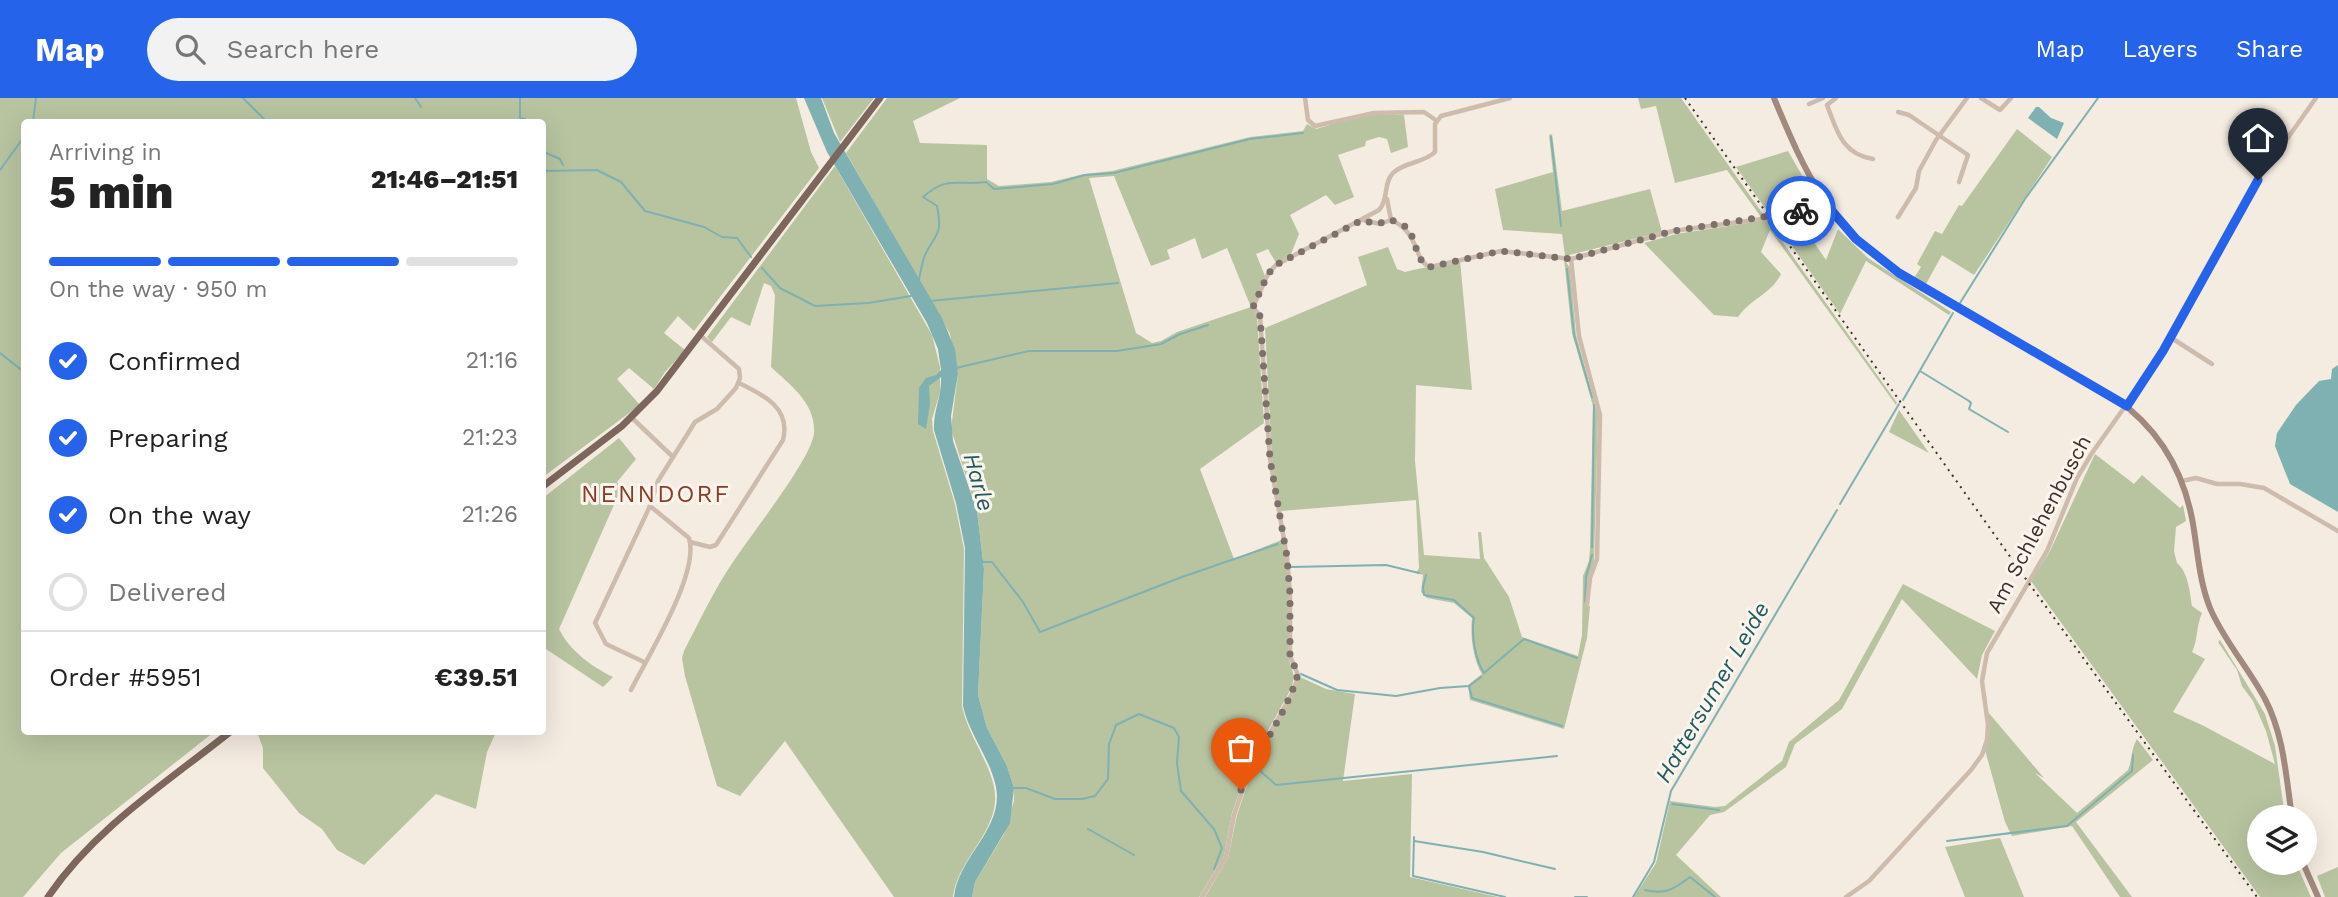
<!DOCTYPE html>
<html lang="en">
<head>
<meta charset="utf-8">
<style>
	:root { --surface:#fff; --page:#f2f2f2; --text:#222; --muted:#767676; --line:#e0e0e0; --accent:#2563eb }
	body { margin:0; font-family:"Work Sans",sans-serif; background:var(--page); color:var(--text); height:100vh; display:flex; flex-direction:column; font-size:26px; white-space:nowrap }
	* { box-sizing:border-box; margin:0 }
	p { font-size:23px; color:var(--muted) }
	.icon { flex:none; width:38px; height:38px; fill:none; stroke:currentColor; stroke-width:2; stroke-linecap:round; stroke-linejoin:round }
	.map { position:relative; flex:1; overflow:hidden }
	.panel { position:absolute; left:21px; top:21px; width:525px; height:616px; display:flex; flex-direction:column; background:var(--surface); border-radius:7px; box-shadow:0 7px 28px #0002 }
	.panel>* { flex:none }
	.fabs { position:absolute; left:2247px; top:707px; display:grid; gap:14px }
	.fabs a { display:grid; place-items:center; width:70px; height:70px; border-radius:50%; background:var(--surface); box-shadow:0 7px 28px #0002; font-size:35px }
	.pin { position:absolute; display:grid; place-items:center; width:60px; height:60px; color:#fff; margin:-72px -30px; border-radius:50% 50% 50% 0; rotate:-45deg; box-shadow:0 0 7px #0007 }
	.pin .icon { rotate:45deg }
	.courier { position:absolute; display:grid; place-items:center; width:70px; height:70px; margin:-35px; border:5px solid #2563eb; border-radius:50%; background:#fff; color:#222; box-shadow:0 2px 9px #0007 }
	.headline em { font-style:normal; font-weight:800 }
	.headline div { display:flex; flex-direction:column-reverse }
	.headline { display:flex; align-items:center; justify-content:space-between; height:119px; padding:0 28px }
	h1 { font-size:46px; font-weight:800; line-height:52px }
	.bar { display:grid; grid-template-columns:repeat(4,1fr); gap:10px 7px; align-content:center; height:84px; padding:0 28px }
	.bar i { height:9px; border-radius:5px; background:var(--line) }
	.bar .active { background:var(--accent) }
	.bar p { grid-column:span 4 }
	.line { display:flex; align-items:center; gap:18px; padding:0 28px; border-top:2px solid var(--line) }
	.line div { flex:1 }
	ol { padding:0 28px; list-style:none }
	li { display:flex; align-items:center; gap:21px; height:77px }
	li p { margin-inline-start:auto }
	li .icon { padding:7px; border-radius:50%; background:var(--accent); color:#fff; stroke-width:4 }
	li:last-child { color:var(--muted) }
	li i { width:38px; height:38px; border:4px solid var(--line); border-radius:50% }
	header { display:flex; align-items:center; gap:42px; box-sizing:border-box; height:98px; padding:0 35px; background:var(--accent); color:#fff }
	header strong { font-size:33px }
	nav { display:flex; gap:38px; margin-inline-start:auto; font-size:24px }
	.search { width:490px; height:63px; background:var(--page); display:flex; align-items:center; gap:18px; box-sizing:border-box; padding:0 24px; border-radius:38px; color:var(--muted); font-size:26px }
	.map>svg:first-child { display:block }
	.green { fill:#b8c4a0; fill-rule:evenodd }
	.water { fill:#7fb0b2 }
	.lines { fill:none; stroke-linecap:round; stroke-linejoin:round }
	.stream { stroke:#7fb0b2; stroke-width:2 }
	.minor { stroke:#cdbbac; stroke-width:4.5 }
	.secondary { stroke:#a18a7d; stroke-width:6 }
	.primary { stroke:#7d675c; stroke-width:7 }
	.rail { stroke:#3b302b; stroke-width:2; stroke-dasharray:2 5; stroke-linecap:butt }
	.done { stroke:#7c716b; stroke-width:7; stroke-dasharray:0 12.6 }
	.route { stroke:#2563eb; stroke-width:9 }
	.labels { text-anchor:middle; stroke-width:6; stroke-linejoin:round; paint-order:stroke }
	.street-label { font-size:21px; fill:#3b302b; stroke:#fbf5ee }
	.water-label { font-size:23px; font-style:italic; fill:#1f5a5e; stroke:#fbf5ee }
	.quarter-label { font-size:24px; letter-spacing:2px; fill:#8c3b22; stroke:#fbf5ee }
</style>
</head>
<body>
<header>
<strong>Map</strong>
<div class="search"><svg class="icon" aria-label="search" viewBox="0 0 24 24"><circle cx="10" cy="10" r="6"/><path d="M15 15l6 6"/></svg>Search here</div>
<nav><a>Map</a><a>Layers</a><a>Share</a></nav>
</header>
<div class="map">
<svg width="2338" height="799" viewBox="0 0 2338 799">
	<rect width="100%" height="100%" fill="#f4ebe1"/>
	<g class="green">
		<path d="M0 0H796L811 54 819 70 694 233 678 218 664 235 685 252 665 274 654 291 629 270 617 281 640 307 543 379 542 24H24V634H214L61 755 23 799H0Z"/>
		<path d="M822 0H874L840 44Z"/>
		<path d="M887 0H960L913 23 920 45 987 47V81L999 88 1051 84 1084 76 1112 73 1250 39 1303 33 1307 26 1316 31 1365 17H1404L1408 49 1391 55 1387 41 1379 39 1366 43 1365 48 1338 57 1354 99 1335 107 1326 97 1290 117 1299 136 1291 156 1276 165 1268 151 1256 156 1265 178 1251 209 1257 218 1264 325 1200 371 1234 461 1284 441 1289 496 1288 558 1294 578 1292 589 1248 669 1232 715 1224 758 1199 799H972L975 784 1004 736 1014 703V690L1007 668 987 630 978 597 984 471 977 413 951 331 958 276 950 236 846 55ZM1114 78 1151 168 1170 161 1167 152 1195 140 1202 161 1227 150 1251 209 1177 234 1161 243 1152 245 1136 235 1089 80Z"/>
		<path d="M1638 0H1681L1765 119H1761L1727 72 1675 85 1656 8 1641 11Z"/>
		<path d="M2017 31 2052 59 1974 177 1942 157 1926 186 1914 180 1921 169 1917 166 1935 133 1942 136 1959 107 1962 108Z"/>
		<path d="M1552 36 1562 113 1650 91 1662 134 1565 158 1562 136 1503 132 1495 91 1553 74 1549 37Z"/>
		<path d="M1788 53 1819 107 1770 117 1736 69Z"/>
		<path d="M835 68 932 237 940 269V294L932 321 933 333 955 406 964 451 962 608C968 637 988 661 994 689 1003 731 957 760 953 799H894L785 643 740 698 717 688 685 578 682 560 684 553C699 524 713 494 731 467 748 440 812 361 814 335 816 305 790 287 771 269L775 197 771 188 764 185 750 228 731 219 712 244 707 239Z"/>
		<path d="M1791 118 1807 142 1811 140 1826 162 1838 131 1868 160 1951 214 1949 217 1866 163 1840 216 1773 121Z"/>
		<path d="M1767 122 1897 305 1896 307 1770 132 1761 154 1781 176C1771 196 1750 201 1738 219L1714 217 1644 145 1676 136Z"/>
		<path d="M1388 149 1397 171 1405 174C1424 169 1441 168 1460 162L1472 292 1416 287 1415 363 1424 457 1480 461 1478 434H1481L1484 460 1509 499 1522 539 1578 558 1582 537 1583 478 1589 463 1590 450 1593 308 1572 235 1564 161 1570 170 1576 237 1598 317 1594 464 1588 480 1585 507 1590 508 1587 540 1564 631 1470 602 1468 587 1482 576C1473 562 1470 537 1472 520L1454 505 1427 500 1421 494 1423 477 1416 475 1419 470 1416 402 1281 413 1272 361 1265 230 1367 187 1358 159Z"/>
		<path d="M1899 312 1929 355 1889 334Z"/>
		<path d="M619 340 636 361 617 384 621 391 559 531C570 553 591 568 613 579L603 589 543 549V400Z"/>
		<path d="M2095 356 2134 386 2142 377 2180 410 2183 407 2186 423 2176 429 2174 453 2177 465C2188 474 2190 494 2192 508L2202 515C2196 528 2198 542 2192 554L2205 561 2173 614 2202 627 2275 666 2266 633 2253 603 2242 588 2237 572 2218 544 2220 542 2265 616 2275 648 2285 719H2259V765H2296L2311 799H2260L2031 483 2049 455Z"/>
		<path d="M1903 486 1995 533 1982 557 1977 581 1902 501 1842 611 1795 646 1786 669 1724 714 1710 717 1676 757 1721 799H1634L1656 765 1670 703 1715 709 1725 708 1782 663 1789 644 1839 602Z"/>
		<path d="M1300 579 1326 591 1355 596 1343 683 1412 676 1410 779 1498 799H1205L1228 760 1237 717 1251 675Z"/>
		<path d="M1988 614 2044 680 2035 675 2077 715 2128 672C2133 660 2130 654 2137 641L2153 662 2076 724 2132 799H2120L2072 728 2012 738 2005 724 1985 652Z"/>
		<path d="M257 634H496L487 654 476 711 436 696 364 767 337 752 322 731 299 715 263 670V650Z"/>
		<path d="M2000 740 2024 799H1965L1945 749Z"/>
		<path d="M2338 769V799H2325L2317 778Z"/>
	</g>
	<g class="water">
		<path d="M804 0H821L834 35 942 220 955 251 958 276 951 318 953 343 977 413 984 471 978 597 987 630 1007 668 1014 690 1010 725 975 784 972 799H954C958 759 1004 731 996 689 990 660 969 636 963 608L965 450 956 405 934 332C933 313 942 298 941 279L929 288 930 306 926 331 918 326 919 290 926 280 936 277 941 272 938 251 927 225 827 54Z"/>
		<path d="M2036 9H2039L2051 20 2064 25 2057 41 2028 20Z"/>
		<path d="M2338 267V414L2290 386 2275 348 2277 335 2296 307 2319 283 2331 281 2332 271Z"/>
	</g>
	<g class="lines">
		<g class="stream">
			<path d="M243 0 267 24"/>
			<path d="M415 0 421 9"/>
			<path d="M520 0V20L525 21V24"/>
			<path d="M33 24 36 0"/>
			<path d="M1551 39 1561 128"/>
			<path d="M542 53 560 61 563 67"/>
			<path d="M0 72 24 39"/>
			<path d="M542 73 597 72 621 84 645 113 704 129 722 139 737 140 751 159"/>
			<path d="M762 170 780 190 815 208 868 205 911 198"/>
			<path d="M1567 171 1574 237 1592 299"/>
			<path d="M919 181C921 173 922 164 925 157 936 134 943 138 937 108L923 99C948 77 957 88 986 84L994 91 1053 86 1085 77 1114 75 1250 41 1303 35"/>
			<path d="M930 203 1118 185"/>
			<path d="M1960 205 2025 101 2098 0"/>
			<path d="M0 255 24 274"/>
			<path d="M956 270 1029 253H1117L1161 246 1180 236 1208 227"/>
			<path d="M1920 273 1969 303 1971 305 1969 311 2008 334"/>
			<path d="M1903 302 1953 215"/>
			<path d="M1840 406 1899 306"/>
			<path d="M1592 449 1594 307"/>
			<path d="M983 464H992L1023 504 1040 534 1182 479 1278 446"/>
			<path d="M1291 469 1386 467 1419 475"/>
			<path d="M1426 477 1423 489 1424 497 1454 502 1474 520C1471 536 1475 561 1484 575L1524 541 1577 560"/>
			<path d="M1585 504 1586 479 1592 457"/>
			<path d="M1301 576 1337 592 1396 598 1440 590 1469 588 1481 579"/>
			<path d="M1469 588 1472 600 1562 628"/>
			<path d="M1258 671 1276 687 1557 658"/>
			<path d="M1012 690H1026L1055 701H1082L1095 698 1108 681 1109 646 1116 627 1139 616 1174 630 1179 639 1177 665 1181 693 1214 731 1222 750 1214 771"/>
			<path d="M1672 706 1719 712"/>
			<path d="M1088 731 1134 757"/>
			<path d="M1414 739 1413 778 1505 799"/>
			<path d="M1414 743 1483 754 1555 771"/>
			<path d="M1947 743 2067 728 2132 673 2133 657"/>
			<path d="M1645 792C1666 797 1674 791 1690 779L1715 799"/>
			<path d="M1575 799H1587"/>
			<path d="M1633 799 1654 764 1671 693 1837 412"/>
		</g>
		<g class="minor">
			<path d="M1305 0 1308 22 1315 28 1374 15 1424 14 1437 23"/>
			<path d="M1836 0 1827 7C1837 33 1842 56 1873 61"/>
			<path d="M1981 0 2000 12 2011 0"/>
			<path d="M1809 6 1823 0"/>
			<path d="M1898 14 1909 17 1968 57 1959 84"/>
			<path d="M1387 101 1391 122C1421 135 1413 163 1430 169L1501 153 1571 161 1673 133 1769 120 1826 106"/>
			<path d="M1898 119 1916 90 1919 73 1936 42 1967 0"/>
			<path d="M1363 122 1380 126 1391 122"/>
			<path d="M1571 161 1579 238 1600 317 1597 461 1590 480 1587 506"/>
			<path d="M2170 239 2212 266"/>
			<path d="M631 319 673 359"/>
			<path d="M2182 383 2196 380 2217 386H2240L2264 390 2338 433"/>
			<path d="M690 444 710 449 716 447 783 342C791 310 764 297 739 285"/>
			<path d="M644 564 606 546 595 525 650 408 658 383 695 324 717 311 736 290 740 280 739 271 700 237"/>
			<path d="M631 592C648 558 700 475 689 440L650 408"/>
			<path d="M1202 799 1226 759 1234 717 1249 673 1294 592 1298 577 1290 558V496L1287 459 1270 361 1260 218 1253 209 1268 176 1276 167 1379 112C1389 101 1383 85 1393 75 1404 64 1424 65 1435 54V26L1441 18 1510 0"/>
			<path d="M1846 799 1869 783 1971 672 1982 657 1987 642 1988 627 1982 583 1987 555 2047 453 2077 380 2092 355 2156 265 2250 93 2316 0"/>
		</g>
		<g class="secondary">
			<path d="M1774 0C1806 77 1828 126 1899 175L2115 300C2161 332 2186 377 2194 432 2198 458 2200 485 2210 510 2224 543 2248 569 2265 601 2284 637 2286 679 2292 719"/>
			<path d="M2303 765 2318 799"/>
		</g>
		<g class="primary">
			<path d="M542 389 622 328 657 293 880 0"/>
			<path d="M48 799C95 730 166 685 230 634"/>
		</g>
		<path class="rail" d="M1685 0 2028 484 2257 799"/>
	</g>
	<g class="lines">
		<path class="done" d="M1241 692C1257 652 1286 618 1298 576L1290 558V496L1287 459 1270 361 1260 218 1253 209 1268 176 1276 167 1362 122 1377 126 1391 122C1396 124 1403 126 1407 130 1417 141 1415 164 1430 169L1501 153 1571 161 1673 133 1801 113"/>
		<path class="route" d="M1801 113 1826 106 1856 141 1899 175 2127 308 2163 253 2258 82"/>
	</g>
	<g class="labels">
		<g class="street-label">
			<text transform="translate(2039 426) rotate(-62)" y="7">Am Schlehenbusch</text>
		</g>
		<g class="water-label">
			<text transform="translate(979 384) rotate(74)" y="8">Harle</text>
			<text transform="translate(1712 594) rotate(-60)" y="8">Hattersumer Leide</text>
		</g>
		<g class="quarter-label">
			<text x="656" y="404">NENNDORF</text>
		</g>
	</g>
</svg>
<div class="fabs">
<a><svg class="icon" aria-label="layers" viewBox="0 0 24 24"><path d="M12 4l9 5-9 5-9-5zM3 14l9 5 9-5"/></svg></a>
</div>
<div class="pin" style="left:1241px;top:692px;background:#ea580c"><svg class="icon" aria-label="bag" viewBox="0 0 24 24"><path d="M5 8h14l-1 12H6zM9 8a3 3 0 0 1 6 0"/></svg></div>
<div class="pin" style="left:2258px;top:82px;background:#1f2937"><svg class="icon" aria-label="home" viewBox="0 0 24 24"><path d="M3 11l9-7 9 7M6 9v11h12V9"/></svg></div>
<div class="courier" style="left:1801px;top:113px"><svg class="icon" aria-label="bike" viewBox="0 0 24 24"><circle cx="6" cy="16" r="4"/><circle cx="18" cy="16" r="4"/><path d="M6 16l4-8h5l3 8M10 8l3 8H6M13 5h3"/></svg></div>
<section class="panel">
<div class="headline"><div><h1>5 min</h1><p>Arriving in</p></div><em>21:46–21:51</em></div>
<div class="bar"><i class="active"></i><i class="active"></i><i class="active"></i><i></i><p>On the way · 950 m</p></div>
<ol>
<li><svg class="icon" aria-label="check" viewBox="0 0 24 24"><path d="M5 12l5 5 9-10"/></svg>Confirmed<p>21:16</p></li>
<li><svg class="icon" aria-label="check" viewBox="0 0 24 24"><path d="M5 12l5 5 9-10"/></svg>Preparing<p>21:23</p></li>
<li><svg class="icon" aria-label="check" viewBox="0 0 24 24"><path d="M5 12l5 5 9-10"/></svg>On the way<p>21:26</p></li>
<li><i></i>Delivered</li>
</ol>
<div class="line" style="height:91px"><div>Order #5951</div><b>€39.51</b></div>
</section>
</div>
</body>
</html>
